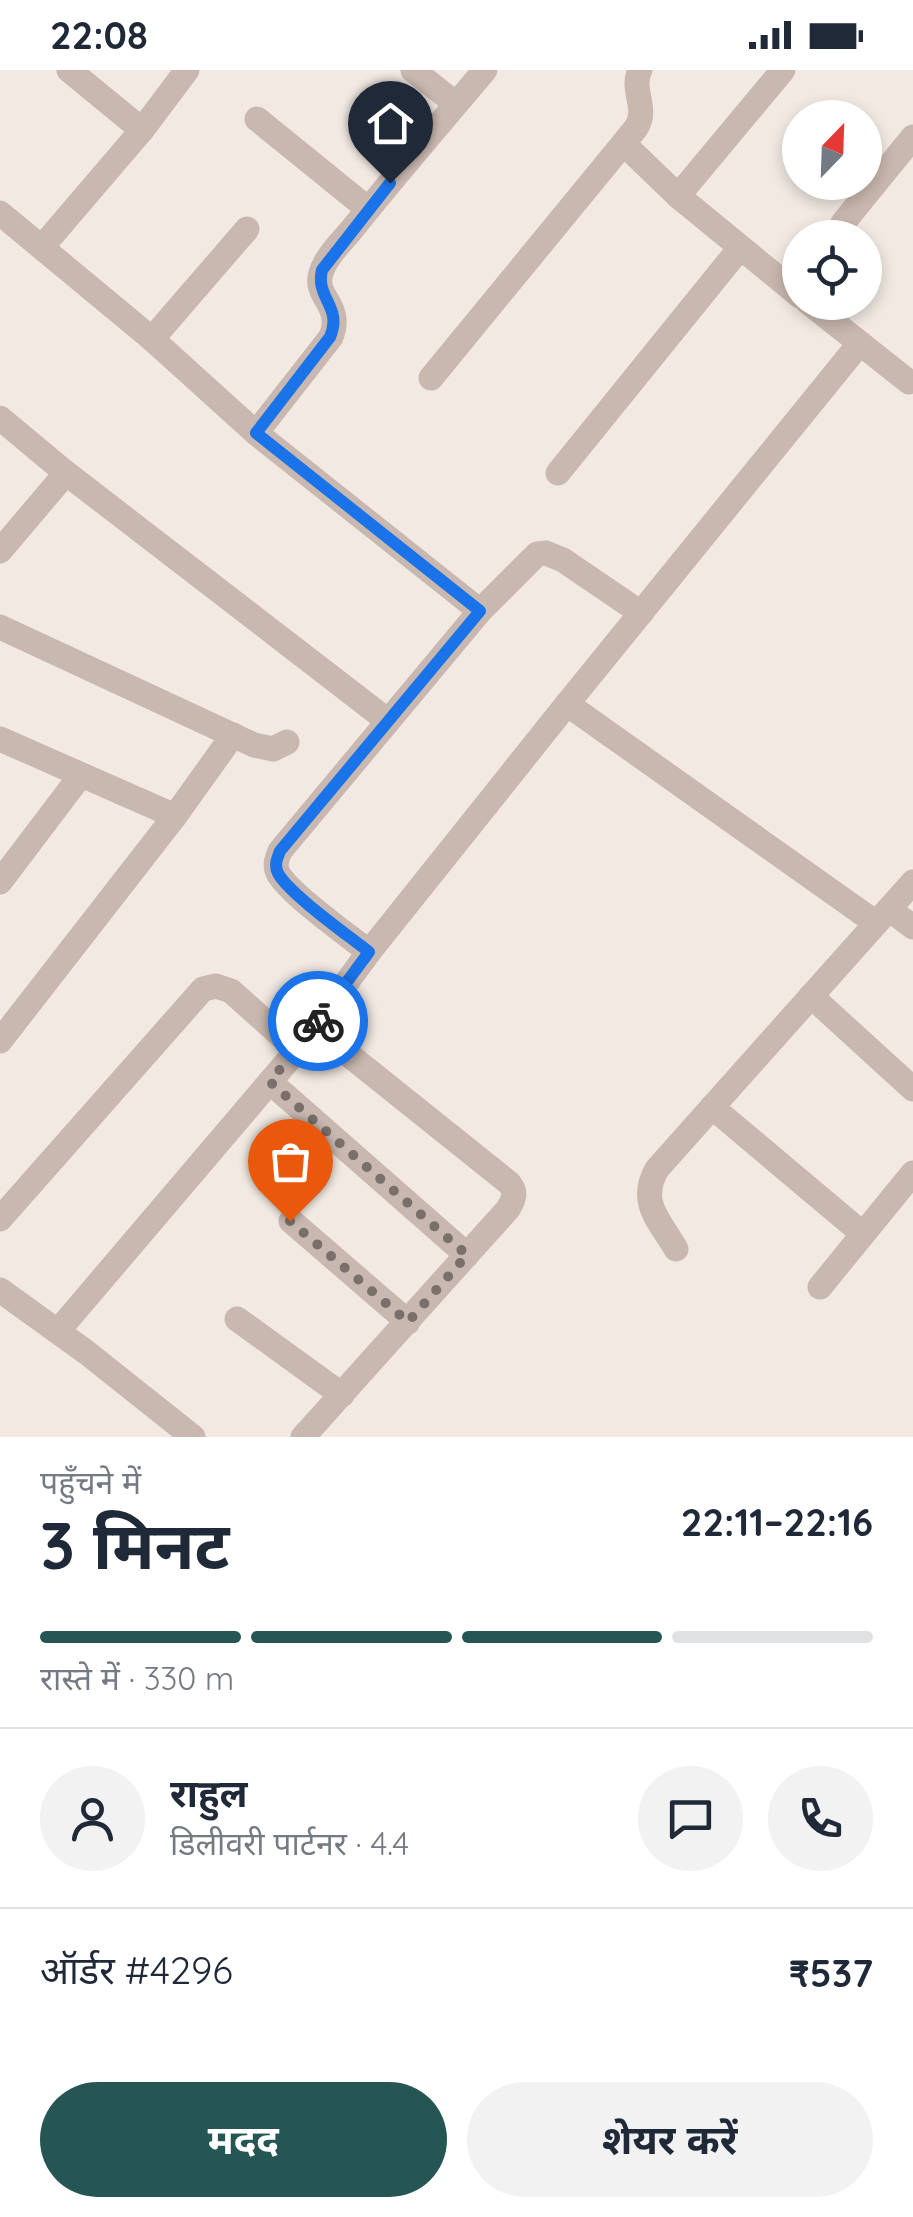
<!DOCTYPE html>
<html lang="hi">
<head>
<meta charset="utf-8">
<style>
	:root { --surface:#fff; --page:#f2f2f3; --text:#1f2937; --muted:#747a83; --line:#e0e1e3; --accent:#265654 }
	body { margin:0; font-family:Quicksand,"Noto Sans Devanagari",sans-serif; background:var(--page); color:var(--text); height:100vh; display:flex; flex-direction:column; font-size:38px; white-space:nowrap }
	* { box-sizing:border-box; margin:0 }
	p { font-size:32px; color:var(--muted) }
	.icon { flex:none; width:55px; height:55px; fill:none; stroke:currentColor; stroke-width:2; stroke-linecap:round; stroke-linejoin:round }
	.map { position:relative; height:1367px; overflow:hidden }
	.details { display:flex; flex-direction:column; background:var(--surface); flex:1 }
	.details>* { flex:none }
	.needle { width:65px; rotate:23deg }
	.controls { position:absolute; left:782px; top:30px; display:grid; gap:20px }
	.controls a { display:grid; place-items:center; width:100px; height:100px; border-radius:50%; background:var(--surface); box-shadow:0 5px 15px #0003; font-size:50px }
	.pin { position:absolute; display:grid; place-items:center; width:85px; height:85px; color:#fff; margin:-102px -42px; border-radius:50% 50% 50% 0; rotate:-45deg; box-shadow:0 0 10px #0007 }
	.pin .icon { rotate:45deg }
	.courier { position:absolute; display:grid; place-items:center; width:100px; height:100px; margin:-50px; border:8px solid #1a73e8; border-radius:50%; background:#fff; color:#222; box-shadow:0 2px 12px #0007 }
	.overview em { font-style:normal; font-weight:700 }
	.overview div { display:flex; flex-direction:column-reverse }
	.overview { display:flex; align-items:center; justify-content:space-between; height:170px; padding:0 40px }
	h1 { font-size:65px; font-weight:700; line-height:75px }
	.bar { display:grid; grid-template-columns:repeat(4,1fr); gap:15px 10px; align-content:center; height:120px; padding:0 40px }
	.bar i { height:12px; border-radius:8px; background:var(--line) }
	.bar .on { background:var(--accent) }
	.bar p { grid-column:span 4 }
	.line { display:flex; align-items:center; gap:25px; padding:0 40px; border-top:2px solid var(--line) }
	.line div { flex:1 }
	.round { display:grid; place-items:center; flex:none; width:105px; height:105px; border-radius:52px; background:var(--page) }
	.action { display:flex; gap:20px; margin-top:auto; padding:20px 40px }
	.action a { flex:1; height:115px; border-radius:60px; background:var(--accent); color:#fff; font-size:40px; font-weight:700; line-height:115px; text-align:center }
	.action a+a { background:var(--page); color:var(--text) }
	.status { display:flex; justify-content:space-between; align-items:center; height:70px; padding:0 50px; background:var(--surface); direction:ltr }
	.status svg { height:28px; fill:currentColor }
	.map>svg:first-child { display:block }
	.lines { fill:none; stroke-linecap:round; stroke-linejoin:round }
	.minor { stroke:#c9b8af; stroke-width:25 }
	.done { stroke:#79706c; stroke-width:10; stroke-dasharray:0 18 }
	.route { stroke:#1a73e8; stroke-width:12 }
</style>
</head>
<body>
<div class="status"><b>22:08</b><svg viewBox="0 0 49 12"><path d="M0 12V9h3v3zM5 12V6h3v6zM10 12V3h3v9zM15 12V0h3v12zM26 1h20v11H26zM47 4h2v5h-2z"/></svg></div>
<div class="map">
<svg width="913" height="1367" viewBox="0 0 913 1367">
	<rect width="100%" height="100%" fill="#f1e9e2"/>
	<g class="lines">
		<g class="minor">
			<path d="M69 0 142 60"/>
			<path d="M413 0 456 34"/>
			<path d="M257 49 368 139"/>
			<path d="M624 74 678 126 800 226"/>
			<path d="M678 126 783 0"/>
			<path d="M0 143 152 269 256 363 480 541"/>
			<path d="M843 153 913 67"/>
			<path d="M42 177 142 60 187 0"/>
			<path d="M808 232 909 312"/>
			<path d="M152 269 247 159"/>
			<path d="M431 308 636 58C649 38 630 20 640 0"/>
			<path d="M0 348 66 403 388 651"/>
			<path d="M256 363 331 267C344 235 313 227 321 203 326 185 346 168 357 153 399 101 442 51 485 0"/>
			<path d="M558 403 740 178"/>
			<path d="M0 481 66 403"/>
			<path d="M0 557 254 675 273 679 287 672"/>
			<path d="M567 634 876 853"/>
			<path d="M0 669 175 746"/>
			<path d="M0 812 81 705"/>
			<path d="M889 839 913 857"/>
			<path d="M369 882C349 866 288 823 278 803 274 795 277 789 280 781L480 541 537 484 546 483 563 490 641 543"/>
			<path d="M811 926 913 1019"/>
			<path d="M0 971 175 746 233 665"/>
			<path d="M270 1012 467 1185"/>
			<path d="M712 1037 863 1164"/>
			<path d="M0 1149 203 919 216 916 231 921 297 980"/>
			<path d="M291 1151 408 1252"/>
			<path d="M676 1179C659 1150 638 1132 657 1099L913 812"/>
			<path d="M820 1217 913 1103"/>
			<path d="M0 1220 86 1282 193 1367"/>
			<path d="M237 1249 342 1325"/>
			<path d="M58 1261 297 980 369 882 567 634 860 273"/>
			<path d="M303 1367 508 1139C514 1129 517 1122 509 1113L314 957"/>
		</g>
	</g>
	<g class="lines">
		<path class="done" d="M290 1151 408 1252 467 1185 270 1012 318 951"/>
		<path class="route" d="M318 951 369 882C349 866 288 823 278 803 274 795 277 789 280 781L480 541 256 363 330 267C343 237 315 228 322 200L390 113"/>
	</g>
</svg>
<div class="controls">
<a><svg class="needle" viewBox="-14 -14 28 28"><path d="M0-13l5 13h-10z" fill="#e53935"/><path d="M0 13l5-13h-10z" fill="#747a83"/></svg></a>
<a><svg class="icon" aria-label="locate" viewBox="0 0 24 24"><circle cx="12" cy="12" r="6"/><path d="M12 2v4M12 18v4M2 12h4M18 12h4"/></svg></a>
</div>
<div class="pin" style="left:290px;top:1151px;background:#ea580c"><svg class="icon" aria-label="bag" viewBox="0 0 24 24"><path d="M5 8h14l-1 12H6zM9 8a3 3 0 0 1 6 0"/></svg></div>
<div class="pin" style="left:390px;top:113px;background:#1f2937"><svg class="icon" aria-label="home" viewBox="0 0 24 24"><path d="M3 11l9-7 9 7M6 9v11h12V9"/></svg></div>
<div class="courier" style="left:318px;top:951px"><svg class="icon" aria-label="bike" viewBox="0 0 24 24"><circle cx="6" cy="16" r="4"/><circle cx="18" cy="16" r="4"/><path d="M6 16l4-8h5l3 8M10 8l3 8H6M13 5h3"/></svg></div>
</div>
<section class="details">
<div class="overview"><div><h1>3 मिनट</h1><p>पहुँचने में</p></div><em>22:11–22:16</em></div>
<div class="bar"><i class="on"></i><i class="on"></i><i class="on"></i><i></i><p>रास्ते में · 330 m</p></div>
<div class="line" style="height:180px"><a class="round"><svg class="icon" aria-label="person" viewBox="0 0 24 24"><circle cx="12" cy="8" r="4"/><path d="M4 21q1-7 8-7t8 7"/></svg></a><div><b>राहुल</b><p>डिलीवरी पार्टनर · 4.4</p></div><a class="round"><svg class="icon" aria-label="chat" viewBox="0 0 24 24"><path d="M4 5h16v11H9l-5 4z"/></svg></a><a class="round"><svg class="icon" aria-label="phone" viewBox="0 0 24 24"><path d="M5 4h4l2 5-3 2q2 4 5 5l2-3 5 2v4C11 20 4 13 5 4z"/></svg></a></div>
<div class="line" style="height:130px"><div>ऑर्डर #4296</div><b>₹537</b></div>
<div class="action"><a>मदद</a><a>शेयर करें</a></div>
</section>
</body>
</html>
